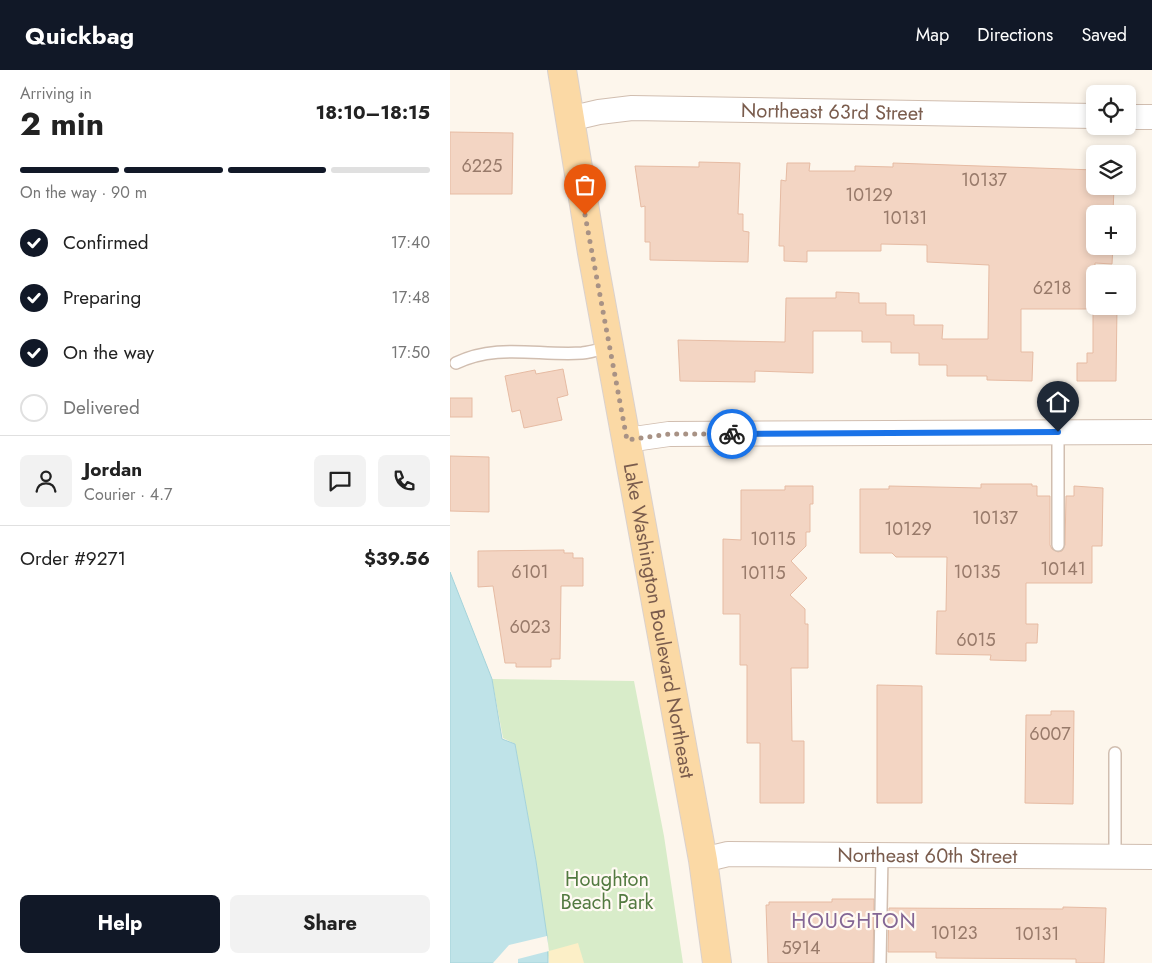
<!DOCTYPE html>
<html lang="en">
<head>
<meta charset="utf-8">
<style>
	:root { --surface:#fff; --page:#f2f2f2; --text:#222; --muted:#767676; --line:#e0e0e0; --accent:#111827 }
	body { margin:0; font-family:Jost,sans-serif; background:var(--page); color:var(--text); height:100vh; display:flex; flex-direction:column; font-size:19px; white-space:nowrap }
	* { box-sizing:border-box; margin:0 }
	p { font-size:16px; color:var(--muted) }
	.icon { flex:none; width:28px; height:28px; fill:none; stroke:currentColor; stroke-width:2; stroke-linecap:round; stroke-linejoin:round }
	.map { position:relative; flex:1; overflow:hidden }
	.details { display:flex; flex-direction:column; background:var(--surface); width:450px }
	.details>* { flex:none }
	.buttons { position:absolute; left:636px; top:15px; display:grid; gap:10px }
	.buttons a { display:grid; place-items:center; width:50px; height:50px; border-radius:8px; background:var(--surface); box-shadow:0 2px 8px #0003; font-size:25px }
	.pin { position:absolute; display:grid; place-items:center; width:42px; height:42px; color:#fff; margin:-51px -21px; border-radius:50% 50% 50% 0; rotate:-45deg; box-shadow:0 0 5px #0007 }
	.pin .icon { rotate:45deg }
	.courier { position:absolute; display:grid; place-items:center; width:50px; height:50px; margin:-25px; border:4px solid #1a73e8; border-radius:50%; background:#fff; color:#222; box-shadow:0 1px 6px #0007 }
	.headline em { font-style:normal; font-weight:700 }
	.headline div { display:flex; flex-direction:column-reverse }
	.headline { display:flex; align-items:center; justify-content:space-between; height:85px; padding:0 20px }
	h1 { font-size:32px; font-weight:700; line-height:38px }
	.bar { display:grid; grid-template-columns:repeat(4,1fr); gap:8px 5px; align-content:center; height:60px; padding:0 20px }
	.bar i { height:6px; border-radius:4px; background:var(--line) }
	.bar .selected { background:var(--accent) }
	.bar p { grid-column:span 4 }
	.line { display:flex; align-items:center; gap:12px; padding:0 20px; border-top:1px solid var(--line) }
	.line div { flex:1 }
	.round { display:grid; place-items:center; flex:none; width:52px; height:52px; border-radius:8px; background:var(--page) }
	ol { padding:0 20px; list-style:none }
	li { display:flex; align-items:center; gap:15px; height:55px }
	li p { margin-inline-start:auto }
	li .icon { padding:5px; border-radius:50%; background:var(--accent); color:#fff; stroke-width:4 }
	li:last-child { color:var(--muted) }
	li i { width:28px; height:28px; border:2px solid var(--line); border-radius:50% }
	.cta { display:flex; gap:10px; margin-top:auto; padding:10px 20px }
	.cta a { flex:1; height:58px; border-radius:8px; background:var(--accent); color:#fff; font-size:20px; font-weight:700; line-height:58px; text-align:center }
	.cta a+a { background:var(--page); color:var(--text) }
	header { display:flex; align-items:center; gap:30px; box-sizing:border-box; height:70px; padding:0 25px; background:var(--accent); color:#fff }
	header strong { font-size:24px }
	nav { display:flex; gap:28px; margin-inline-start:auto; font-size:18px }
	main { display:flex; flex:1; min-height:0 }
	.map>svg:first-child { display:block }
	.green { fill:#d8ecc9 }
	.sand { fill:#fcefc7 }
	.water { fill:#bfe3e8; stroke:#a5d3da }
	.pier { fill:#fdf6ec }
	.building { fill:#f3d5c3; stroke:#e6bba3 }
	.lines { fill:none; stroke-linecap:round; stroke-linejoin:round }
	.service-casing { stroke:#d1beb0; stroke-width:14 }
	.minor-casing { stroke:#d1beb0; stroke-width:26 }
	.primary-casing { stroke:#dad1cd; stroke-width:30 }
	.service { stroke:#fff; stroke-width:11 }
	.minor { stroke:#fff; stroke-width:24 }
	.primary { stroke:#fbd9a5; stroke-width:28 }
	.done { stroke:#a89285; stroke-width:5; stroke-dasharray:0 9 }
	.route { stroke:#1a73e8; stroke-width:6 }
	.labels { text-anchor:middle; stroke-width:4.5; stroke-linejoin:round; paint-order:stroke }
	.number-label { font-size:18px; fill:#987a6a }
	.street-label { font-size:20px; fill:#7a5c4d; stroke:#fffaf3 }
	.park-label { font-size:20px; fill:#537a41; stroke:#fffaf3 }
	.neighbourhood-label { font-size:21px; letter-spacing:1px; fill:#846695; stroke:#fffaf3 }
</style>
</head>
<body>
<header>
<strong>Quickbag</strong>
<nav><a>Map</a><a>Directions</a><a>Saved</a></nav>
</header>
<main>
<section class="details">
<div class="headline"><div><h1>2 min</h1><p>Arriving in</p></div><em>18:10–18:15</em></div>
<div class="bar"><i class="selected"></i><i class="selected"></i><i class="selected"></i><i></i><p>On the way · 90 m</p></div>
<ol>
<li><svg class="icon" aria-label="check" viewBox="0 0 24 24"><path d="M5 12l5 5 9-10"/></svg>Confirmed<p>17:40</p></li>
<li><svg class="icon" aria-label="check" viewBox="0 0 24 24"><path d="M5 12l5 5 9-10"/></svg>Preparing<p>17:48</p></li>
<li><svg class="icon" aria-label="check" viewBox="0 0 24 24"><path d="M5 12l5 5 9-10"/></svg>On the way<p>17:50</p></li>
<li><i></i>Delivered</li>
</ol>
<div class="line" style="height:90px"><a class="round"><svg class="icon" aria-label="person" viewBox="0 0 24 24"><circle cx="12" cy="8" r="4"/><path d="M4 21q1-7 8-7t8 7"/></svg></a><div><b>Jordan</b><p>Courier · 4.7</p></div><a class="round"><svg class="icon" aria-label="chat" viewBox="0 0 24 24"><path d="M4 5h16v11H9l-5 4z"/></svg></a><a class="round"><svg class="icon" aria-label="phone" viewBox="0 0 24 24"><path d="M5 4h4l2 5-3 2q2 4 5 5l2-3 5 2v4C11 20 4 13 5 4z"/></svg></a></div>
<div class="line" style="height:65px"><div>Order #9271</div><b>$39.56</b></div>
<div class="cta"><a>Help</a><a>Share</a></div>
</section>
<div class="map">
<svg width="702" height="893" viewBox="0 0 702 893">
	<rect width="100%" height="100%" fill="#fdf6ec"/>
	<path class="green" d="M42 609 184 611 214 766 233 893H99L86 791 65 674 53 668Z"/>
	<path class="sand" d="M128 873 134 893H99V881Z"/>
	<path class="water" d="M0 502 42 609 52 669 65 674 86 791 97 866 98 893H0Z"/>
	<path class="pier" d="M97 866 99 881 68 889V893H43L59 875Z"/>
	<g class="building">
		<path d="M0 62 63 63 62 124H0Z"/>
		<path d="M249 92 290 93 288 144H293V161L299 162 298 192 200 190V172H195V136L191 137 185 96 249 97Z"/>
		<path d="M337 93H360L359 101H405V96L443 97V93L645 100V116H664L663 144H645V176H663L662 194 645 193V236H667L666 311H627V293H637V283H643V239H571V282H583L582 311 537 310V306H497V295H469V283H441V272H412V261H363V303L305 301V312L230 311 228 270 335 272 336 228H386V222L409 223V233H436V245H464V255H493L492 269H538L539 195 477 192V175L431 174V181H357V192L334 191V176H329L331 110 336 111Z"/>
		<path d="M113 299 118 325 107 328 112 350 74 358 70 340 62 342 55 306 85 300 86 304Z"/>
		<rect x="0" y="328" width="22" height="19"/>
		<path d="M0 386 39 387V442L0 441Z"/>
		<path d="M531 414H582V416H587V426H600V475L602 479 608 482 612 481 615 475 616 426H624V416L653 418 652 476H642V513H576V554H588L587 573H576V591L540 590 541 585 486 584 487 541H496L497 487H446L442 483H410V419H439V416L531 418Z"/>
		<path d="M335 416H363V434H360V462H356V476L341 491 357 508 340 525 355 539V554H358V598H341L342 671H354V733H310V673H297V595H290V544H273V469L291 470V420H335Z"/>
		<path d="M114 480V483H123V488H133V516H111L110 589H101V597H66V593H55L43 516 28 517V481Z"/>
		<path d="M427 615 472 616V733H427Z"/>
		<path d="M601 641H624L623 734 575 733 576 645H601Z"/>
		<path d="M382 829H424L423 893H318L316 835H319V832H382Z"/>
		<path d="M613 837 656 838 654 893H626V889L486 888V882H438L439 838 613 839Z"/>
	</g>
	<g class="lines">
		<defs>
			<g id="service">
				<path d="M6 293C47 273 88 286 132 283 141 282 151 279 159 277"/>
				<path d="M608 475V362"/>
				<path d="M665 683V787"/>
				<path d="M430 893 432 786"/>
			</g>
			<g id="minor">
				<path d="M678 47H702"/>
				<path id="s1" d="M119 49 149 42 182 38 645 46"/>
				<path d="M177 370 219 364 702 362"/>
				<path id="s2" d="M253 790 278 784 702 787"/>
			</g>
			<g id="primary">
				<path id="s3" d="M112 0 142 183 253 790 267 893"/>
			</g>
		</defs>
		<use href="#service" class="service-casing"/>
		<use href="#minor" class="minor-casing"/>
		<use href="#primary" class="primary-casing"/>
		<use href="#service" class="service"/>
		<use href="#minor" class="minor"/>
		<use href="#primary" class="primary"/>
	</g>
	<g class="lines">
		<path class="done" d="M135 145 177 370 220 364H282"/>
		<path class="route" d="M282 364 608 362"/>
	</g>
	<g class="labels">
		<g class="number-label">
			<text x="32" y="102">6225</text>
			<text x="534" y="116">10137</text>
			<text x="419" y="131">10129</text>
			<text x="455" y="154">10131</text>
			<text x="602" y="224">6218</text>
			<text x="545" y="454">10137</text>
			<text x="458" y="465">10129</text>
			<text x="323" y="475">10115</text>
			<text x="613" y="505">10141</text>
			<text x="80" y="508">6101</text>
			<text x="527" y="508">10135</text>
			<text x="313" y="509">10115</text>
			<text x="80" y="563">6023</text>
			<text x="526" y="576">6015</text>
			<text x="600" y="670">6007</text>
			<text x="504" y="869">10123</text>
			<text x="587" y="870">10131</text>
			<text x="351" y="884">5914</text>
		</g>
		<g class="street-label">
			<text dy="7" stroke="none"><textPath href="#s1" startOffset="264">Northeast 63rd Street</textPath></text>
			<text dy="7" stroke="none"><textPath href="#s3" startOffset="559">Lake Washington Boulevard Northeast</textPath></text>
			<text dy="7" stroke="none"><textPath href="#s2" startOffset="225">Northeast 60th Street</textPath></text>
		</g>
		<g class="park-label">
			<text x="157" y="816">Houghton<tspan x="157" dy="23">Beach Park</tspan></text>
		</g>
		<g class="neighbourhood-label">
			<text x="404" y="858">HOUGHTON</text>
		</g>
	</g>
</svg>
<div class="buttons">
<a><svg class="icon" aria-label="locate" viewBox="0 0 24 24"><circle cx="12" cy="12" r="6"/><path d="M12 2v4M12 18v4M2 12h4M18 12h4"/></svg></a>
<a><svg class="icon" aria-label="layers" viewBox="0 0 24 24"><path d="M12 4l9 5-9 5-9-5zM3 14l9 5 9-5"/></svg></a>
<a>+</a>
<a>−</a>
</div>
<div class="pin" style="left:135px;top:145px;background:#ea580c"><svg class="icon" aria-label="bag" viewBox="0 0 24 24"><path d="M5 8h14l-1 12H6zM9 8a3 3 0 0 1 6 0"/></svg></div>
<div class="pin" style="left:608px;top:362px;background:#1f2937"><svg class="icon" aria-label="home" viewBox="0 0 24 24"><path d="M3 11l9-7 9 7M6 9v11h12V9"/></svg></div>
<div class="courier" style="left:282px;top:364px"><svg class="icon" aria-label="bike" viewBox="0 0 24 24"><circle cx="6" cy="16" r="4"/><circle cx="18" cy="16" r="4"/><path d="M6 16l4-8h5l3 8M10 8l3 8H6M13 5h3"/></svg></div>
</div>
</main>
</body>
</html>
